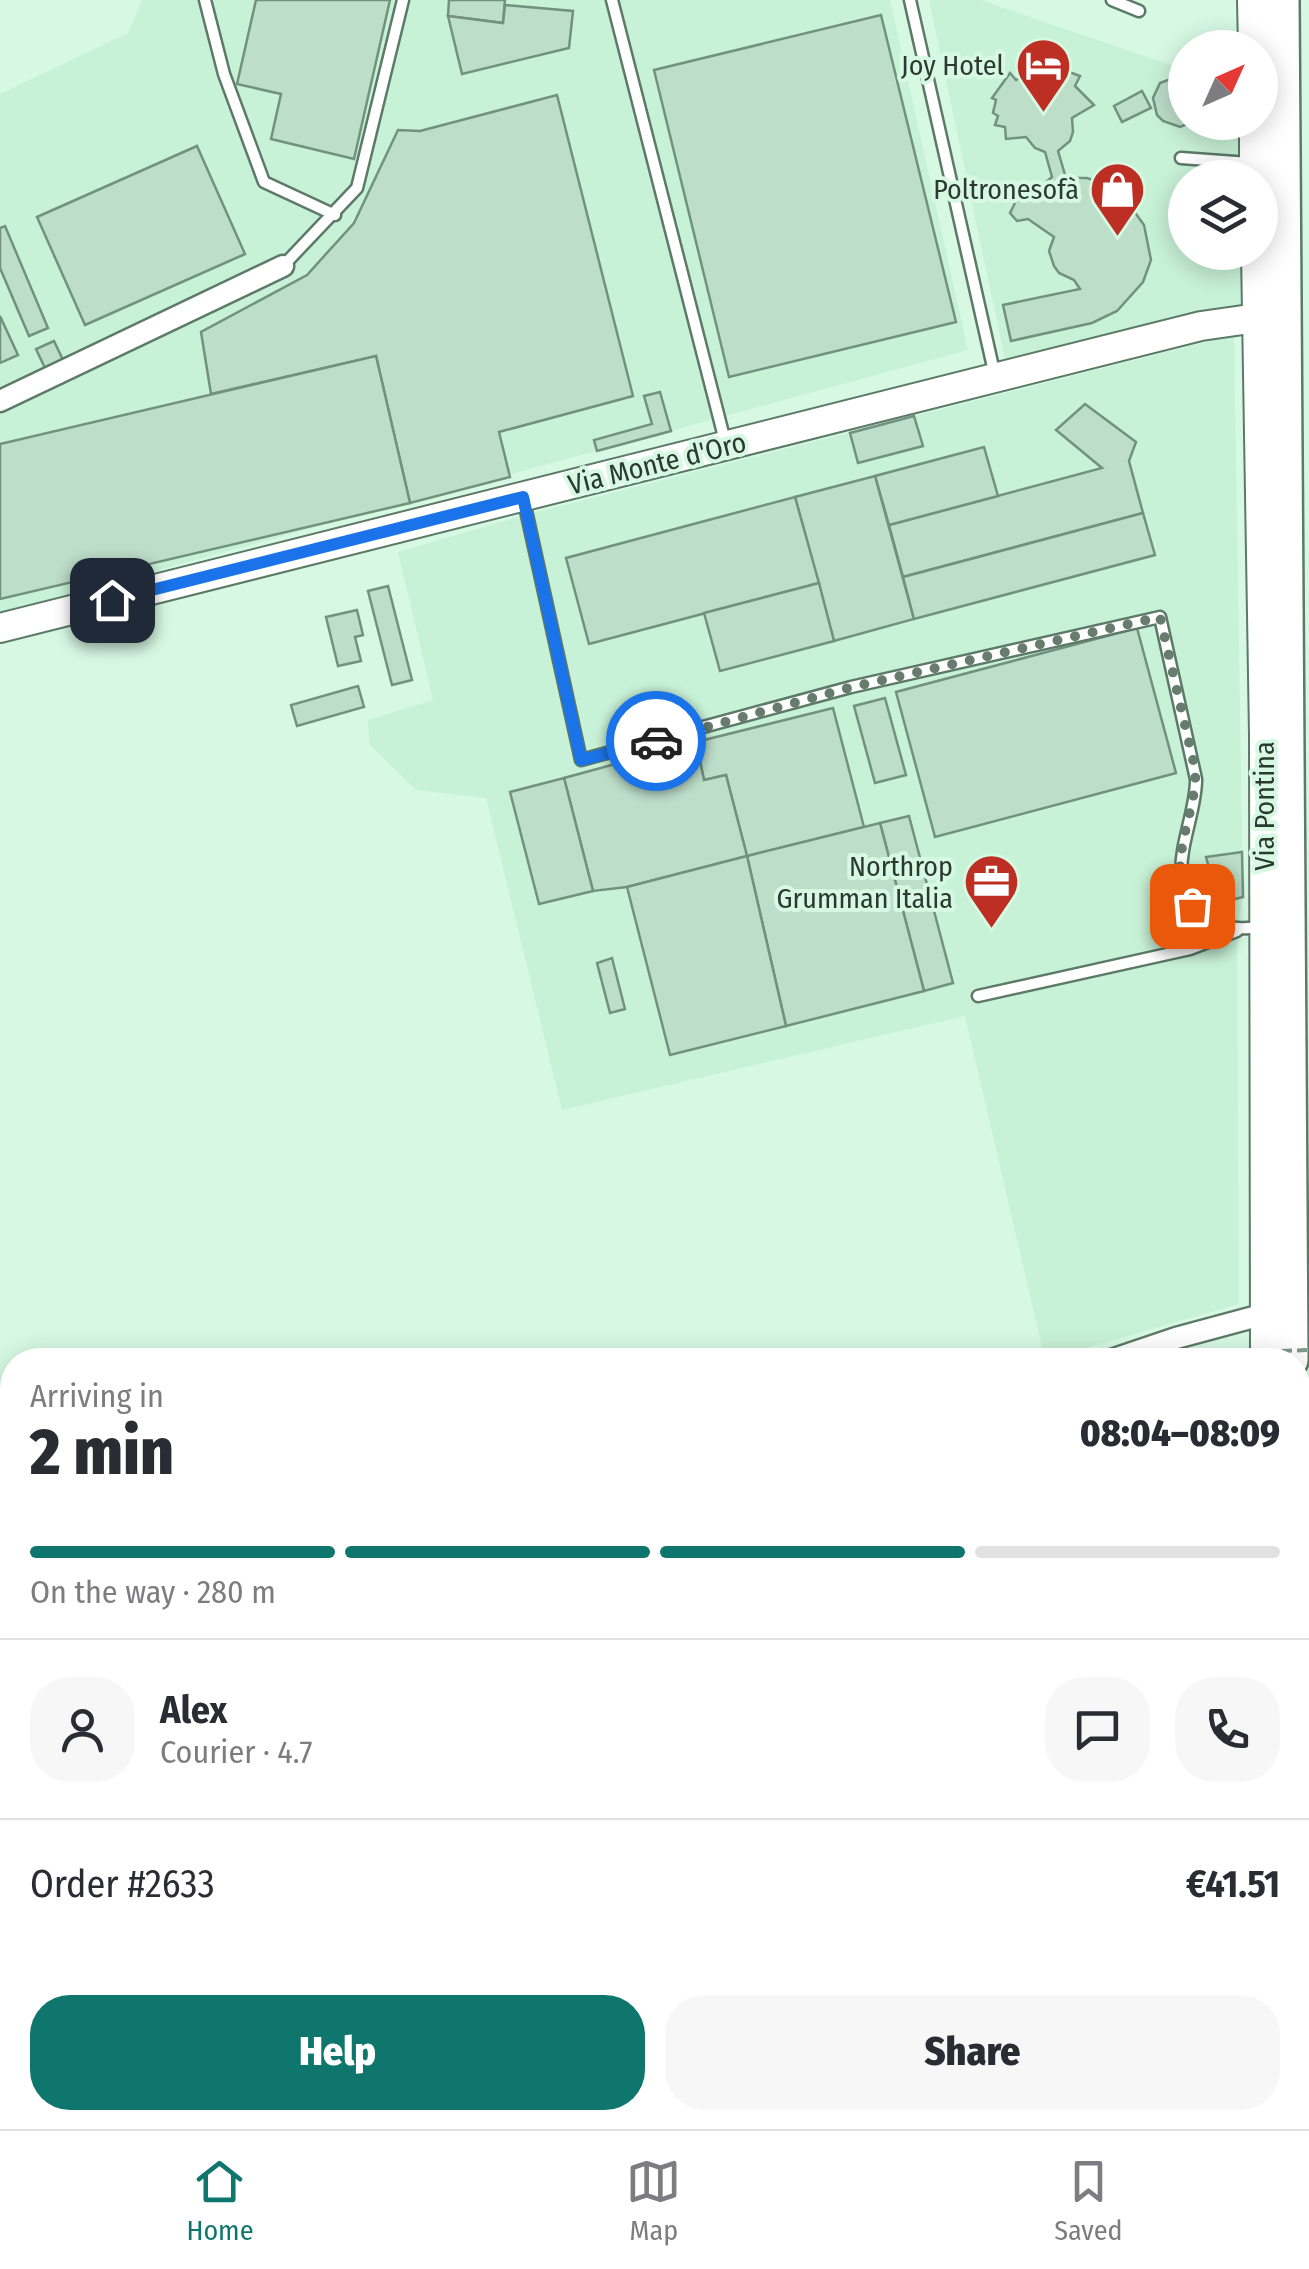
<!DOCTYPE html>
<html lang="en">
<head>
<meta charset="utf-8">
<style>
	:root { --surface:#fff; --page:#f7f7f7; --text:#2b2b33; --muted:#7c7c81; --line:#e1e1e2; --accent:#0f766e }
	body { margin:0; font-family:"Fira Sans Condensed",sans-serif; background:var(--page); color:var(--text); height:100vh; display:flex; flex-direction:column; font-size:38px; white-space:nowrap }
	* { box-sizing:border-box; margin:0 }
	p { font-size:32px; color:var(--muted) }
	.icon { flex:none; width:55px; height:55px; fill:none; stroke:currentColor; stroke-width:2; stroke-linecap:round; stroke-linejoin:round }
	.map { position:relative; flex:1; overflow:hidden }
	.details { position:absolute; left:0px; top:1348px; width:1310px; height:782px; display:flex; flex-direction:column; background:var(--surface); border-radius:40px 40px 0 0; box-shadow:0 5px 25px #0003 }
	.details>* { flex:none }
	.needle { width:65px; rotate:45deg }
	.buttons { position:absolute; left:1168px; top:30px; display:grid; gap:20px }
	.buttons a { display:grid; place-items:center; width:110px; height:110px; border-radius:50%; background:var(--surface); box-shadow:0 5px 25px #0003; font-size:50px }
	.pin { position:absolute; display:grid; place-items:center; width:85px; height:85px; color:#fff; margin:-42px; border-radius:20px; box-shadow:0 5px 15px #0006 }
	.courier { position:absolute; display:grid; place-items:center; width:100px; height:100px; margin:-50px; border:8px solid #1a73e8; border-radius:50%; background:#fff; color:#222; box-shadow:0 2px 12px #0007 }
	.headline em { font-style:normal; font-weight:800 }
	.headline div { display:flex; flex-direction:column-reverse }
	.headline { display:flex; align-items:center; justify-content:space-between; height:170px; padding:0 30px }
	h1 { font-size:65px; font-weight:800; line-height:75px }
	.bar { display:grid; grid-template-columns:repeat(4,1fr); gap:15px 10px; align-content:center; height:120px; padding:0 30px }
	.bar i { height:12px; border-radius:8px; background:var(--line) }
	.bar .current { background:var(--accent) }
	.bar p { grid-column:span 4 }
	.line { display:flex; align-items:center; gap:25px; padding:0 30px; border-top:2px solid var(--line) }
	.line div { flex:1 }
	.round { display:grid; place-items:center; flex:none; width:105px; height:105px; border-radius:40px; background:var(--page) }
	.button { display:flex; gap:20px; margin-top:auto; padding:20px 30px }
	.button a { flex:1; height:115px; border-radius:40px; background:var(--accent); color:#fff; font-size:40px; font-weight:800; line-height:115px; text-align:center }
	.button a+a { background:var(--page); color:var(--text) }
	.tabs { display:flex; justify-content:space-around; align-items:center; height:140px; border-top:2px solid var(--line); background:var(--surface); font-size:28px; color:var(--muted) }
	.tabs a { display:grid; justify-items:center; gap:5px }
	.tabs .current { color:var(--accent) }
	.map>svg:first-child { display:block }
	.built { fill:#c8f2d7 }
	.green { fill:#f7bdb3 }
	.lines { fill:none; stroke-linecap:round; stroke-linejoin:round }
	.stream { stroke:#86cea3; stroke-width:5 }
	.building { fill:#bddec9; stroke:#72927e; stroke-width:2.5 }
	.service-casing { stroke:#5c7a67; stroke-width:15 }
	.minor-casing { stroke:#5c7a67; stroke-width:25 }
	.tertiary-casing { stroke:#5c7a67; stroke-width:32 }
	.trunk-casing { stroke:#5c7a67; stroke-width:40 }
	.service { stroke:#fff; stroke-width:10 }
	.minor { stroke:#fff; stroke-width:20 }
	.tertiary { stroke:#fff; stroke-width:28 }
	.trunk { stroke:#fff; stroke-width:35 }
	.path-bridge { stroke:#81998a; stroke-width:4; stroke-dasharray:10 5; stroke-linecap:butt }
	.done { stroke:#677c6f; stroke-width:10; stroke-dasharray:0 18 }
	.route { stroke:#1a73e8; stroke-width:12 }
	.labels { text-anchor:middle; stroke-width:8; stroke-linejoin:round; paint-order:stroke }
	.poi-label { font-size:28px; fill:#2b3930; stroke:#d7f9e3; text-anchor:end }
	.street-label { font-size:28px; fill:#2b3930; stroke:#d7f9e3 }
</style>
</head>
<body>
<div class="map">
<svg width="1309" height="2129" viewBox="0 0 1309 2129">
	<rect width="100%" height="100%" fill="#d7f9e3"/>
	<g class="built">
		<path d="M142 0H890L968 350 0 613V94L128 33Z"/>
		<path d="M929 0H981L1185 70V122L1239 123 1241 177 1185 178V252L1243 253 1245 306 1006 364Z"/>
		<path d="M1234 335 1243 897 1237 931 1239 1304 1045 1360 965 1016 562 1110 486 798 416 790 369 744 368 720 433 700 398 552 525 515Z"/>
		<path d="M492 2118H1257V2129H476Z"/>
	</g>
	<path class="green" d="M0 2101 7 2105 12 2104V2118H109L129 2129H0Z"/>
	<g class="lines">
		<path class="stream" d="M0 1636 3 1994 0 1999"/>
	</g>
	<g class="building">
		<path d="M256 0H390L354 159 271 139 281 94 237 84Z"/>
		<path d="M449 0H505L503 23 448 16Z"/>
		<path d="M505 5 573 11 569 48 462 74 448 16 503 23Z"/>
		<path d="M881 15 956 322 729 377 654 70Z"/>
		<path d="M1040 68 1064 70 1080 76 1075 86 1094 105 1072 118 1073 132 1070 141 1058 151 1066 178H1087L1099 182 1128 203 1144 225 1151 260 1143 282 1117 311 1092 323 1011 341 1003 305 1080 289 1074 280 1059 273 1054 266 1049 251 1054 237 1028 219 1017 221 1010 213 1016 201 1024 200 1052 177 1045 152 1035 148 1026 137 1006 139 1005 127 995 125 998 116 993 113 996 100 992 98 1010 73 1016 80Z"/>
		<path d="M1181 75 1185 76V122H1192L1180 127 1163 121 1157 115 1153 98 1160 83Z"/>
		<path d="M1142 91 1151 108 1122 122 1114 106Z"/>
		<path d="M557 95 633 396 499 432 510 477 410 503 376 356 211 394 201 332 307 275 354 223 398 130 420 131Z"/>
		<path d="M197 146 245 254 85 325 37 217Z"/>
		<path d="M5 226 48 328 29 336 0 268V228Z"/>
		<path d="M0 316 18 355 0 363Z"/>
		<path d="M54 341 63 360 45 368 36 349Z"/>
		<path d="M376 356 410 503 0 599V444Z"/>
		<path d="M660 392 671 431 597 451 594 440 652 424 644 396Z"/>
		<path d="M1085 404 1136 442 1129 461 1143 513 903 577 889 525 1102 468 1056 430Z"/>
		<path d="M914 416 923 446 858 463 850 433Z"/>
		<path d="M984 447 998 496 889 525 875 476Z"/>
		<path d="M875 476 914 619 834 641 795 497Z"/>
		<path d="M795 497 819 583 589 644 566 558Z"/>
		<path d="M1143 513 1155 555 914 619 903 577Z"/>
		<path d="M819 583 834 641 720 671 704 613Z"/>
		<path d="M388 586 412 680 392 685 368 591Z"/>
		<path d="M357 610 363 635 355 637 361 661 338 666 326 617Z"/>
		<path d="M1137 628 1176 773 935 837 896 692Z"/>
		<path d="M358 686 364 707 297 726 291 705Z"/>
		<path d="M885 698 906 775 875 783 854 706Z"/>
		<path d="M833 708 864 827 747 856 726 775 704 780 696 742Z"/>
		<path d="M696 742 704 780 726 775 747 856 627 887 593 891 564 778Z"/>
		<path d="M564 778 593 891 539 904 510 792Z"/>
		<path d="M909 816 953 983 924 991 880 823Z"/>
		<path d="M880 823 924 991 786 1026 747 856Z"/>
		<path d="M1242 852 1243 897 1219 903 1206 857Z"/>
		<path d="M747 856 786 1026 670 1055 627 887Z"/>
		<path d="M612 958 625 1009 610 1013 597 963Z"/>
		<path d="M144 2118H176L181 2126 155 2129Z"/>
		<path d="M571 2118H766L767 2120 749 2129H546Z"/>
		<rect x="1103" y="2118" width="27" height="11"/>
	</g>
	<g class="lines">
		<defs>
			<g id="service">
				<path d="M205 0 224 74 264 182 335 215"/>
				<path d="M612 0 726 445"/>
				<path d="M910 0 995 376"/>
				<path d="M1112 0 1139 11"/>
				<path d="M1181 158 1249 163"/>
				<path d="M283 266 357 188 403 0"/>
				<path d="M523 497 581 760 851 687 1160 617 1196 779C1197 823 1157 883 1205 916 1225 930 1242 930 1264 926"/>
				<path d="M978 996 1190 949 1237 931"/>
			</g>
			<g id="minor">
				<path d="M0 401 283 266"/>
				<path d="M1111 1360 1176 1338 1265 1314"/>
				<path d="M245 2118 253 2129"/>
				<path d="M977 2129 979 2118"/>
			</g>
			<g id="tertiary">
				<path d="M1252 0 1253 48"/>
				<path d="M1254 122V178"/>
				<path d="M1256 252 1264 735 1265 1360"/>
				<path d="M0 628 1201 326 1257 318"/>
				<path d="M1270 2129V2118"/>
			</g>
			<g id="trunk">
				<path d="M1281 0 1290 1360"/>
				<path d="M1298 1971V2053"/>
				<path d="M1296 2129V2118"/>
			</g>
		</defs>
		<use href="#service" class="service-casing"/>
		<use href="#minor" class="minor-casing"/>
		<use href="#tertiary" class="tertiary-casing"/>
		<use href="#trunk" class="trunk-casing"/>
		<use href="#service" class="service"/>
		<use href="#minor" class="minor"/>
		<use href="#tertiary" class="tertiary"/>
		<use href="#trunk" class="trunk"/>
		<path class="path-bridge" d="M1252 1352 1309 1350"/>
	</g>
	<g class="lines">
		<path class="done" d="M656 741 852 687 1160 617 1195 768C1199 811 1162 866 1192 906"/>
		<path class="route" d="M112 600 523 497 581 760 656 741"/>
	</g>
	<defs>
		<symbol id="hotel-pin" viewBox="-11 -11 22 30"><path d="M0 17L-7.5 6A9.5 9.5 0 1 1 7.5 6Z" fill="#bc2f22" stroke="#d7f9e3"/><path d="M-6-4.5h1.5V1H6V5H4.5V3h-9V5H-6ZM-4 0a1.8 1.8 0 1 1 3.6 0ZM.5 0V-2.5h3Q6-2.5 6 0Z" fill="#fff"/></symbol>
		<symbol id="shop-pin" viewBox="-11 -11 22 30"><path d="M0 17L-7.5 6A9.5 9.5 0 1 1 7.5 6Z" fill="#bc2f22" stroke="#d7f9e3"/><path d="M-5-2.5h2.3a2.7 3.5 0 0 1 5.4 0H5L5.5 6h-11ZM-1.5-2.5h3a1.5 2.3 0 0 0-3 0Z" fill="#fff"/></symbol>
		<symbol id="office-pin" viewBox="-11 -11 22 30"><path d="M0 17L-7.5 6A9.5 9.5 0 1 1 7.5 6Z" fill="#bc2f22" stroke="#d7f9e3"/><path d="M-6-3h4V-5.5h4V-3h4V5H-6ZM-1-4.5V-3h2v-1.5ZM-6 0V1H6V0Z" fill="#fff"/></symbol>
	</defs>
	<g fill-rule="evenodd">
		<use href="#hotel-pin" x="1012" y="34" width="63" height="86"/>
		<use href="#shop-pin" x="1086" y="158" width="63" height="86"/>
		<use href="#office-pin" x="960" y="850" width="63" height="86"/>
	</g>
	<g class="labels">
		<g class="poi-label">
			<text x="1004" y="75">Joy Hotel</text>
			<text x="1079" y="199">Poltronesofà</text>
			<text x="953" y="876">Northrop<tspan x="953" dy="32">Grumman Italia</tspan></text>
		</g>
		<g class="street-label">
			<text transform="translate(657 463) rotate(-14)" y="10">Via Monte d'Oro</text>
			<text transform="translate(1264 806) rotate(-90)" y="10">Via Pontina</text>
		</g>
	</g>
</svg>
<div class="buttons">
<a><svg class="needle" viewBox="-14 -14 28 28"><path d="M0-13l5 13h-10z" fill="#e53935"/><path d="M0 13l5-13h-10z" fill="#7c7c81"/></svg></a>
<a><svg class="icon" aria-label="layers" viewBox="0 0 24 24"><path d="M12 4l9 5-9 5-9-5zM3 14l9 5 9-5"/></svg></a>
</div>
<div class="pin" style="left:1192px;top:906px;background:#ea580c"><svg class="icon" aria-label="bag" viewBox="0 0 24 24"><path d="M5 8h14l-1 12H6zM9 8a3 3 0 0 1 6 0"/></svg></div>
<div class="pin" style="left:112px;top:600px;background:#1f2937"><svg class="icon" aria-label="home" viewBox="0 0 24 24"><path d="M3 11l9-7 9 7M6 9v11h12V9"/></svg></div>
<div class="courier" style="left:656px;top:741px"><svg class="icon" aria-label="car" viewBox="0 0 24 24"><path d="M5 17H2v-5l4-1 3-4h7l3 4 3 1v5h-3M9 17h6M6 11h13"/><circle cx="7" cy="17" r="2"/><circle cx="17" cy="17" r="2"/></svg></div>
<section class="details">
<div class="headline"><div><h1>2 min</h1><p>Arriving in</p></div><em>08:04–08:09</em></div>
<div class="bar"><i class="current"></i><i class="current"></i><i class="current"></i><i></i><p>On the way · 280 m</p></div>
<div class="line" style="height:180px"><a class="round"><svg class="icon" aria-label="person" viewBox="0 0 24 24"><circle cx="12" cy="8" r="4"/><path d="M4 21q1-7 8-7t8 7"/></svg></a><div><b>Alex</b><p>Courier · 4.7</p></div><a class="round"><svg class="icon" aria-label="chat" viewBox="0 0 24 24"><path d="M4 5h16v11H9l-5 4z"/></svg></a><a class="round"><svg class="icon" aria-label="phone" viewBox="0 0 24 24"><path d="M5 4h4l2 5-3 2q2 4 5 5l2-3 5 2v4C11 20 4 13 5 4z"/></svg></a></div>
<div class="line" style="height:130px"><div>Order #2633</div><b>€41.51</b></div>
<div class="button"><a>Help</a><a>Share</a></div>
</section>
</div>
<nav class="tabs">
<a class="current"><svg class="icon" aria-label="home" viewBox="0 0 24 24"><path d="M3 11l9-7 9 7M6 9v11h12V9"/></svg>Home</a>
<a><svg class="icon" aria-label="map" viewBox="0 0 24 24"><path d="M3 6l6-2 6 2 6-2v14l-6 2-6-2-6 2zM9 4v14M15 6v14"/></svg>Map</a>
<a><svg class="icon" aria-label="saved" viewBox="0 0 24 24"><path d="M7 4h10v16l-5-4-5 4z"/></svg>Saved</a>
</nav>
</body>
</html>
